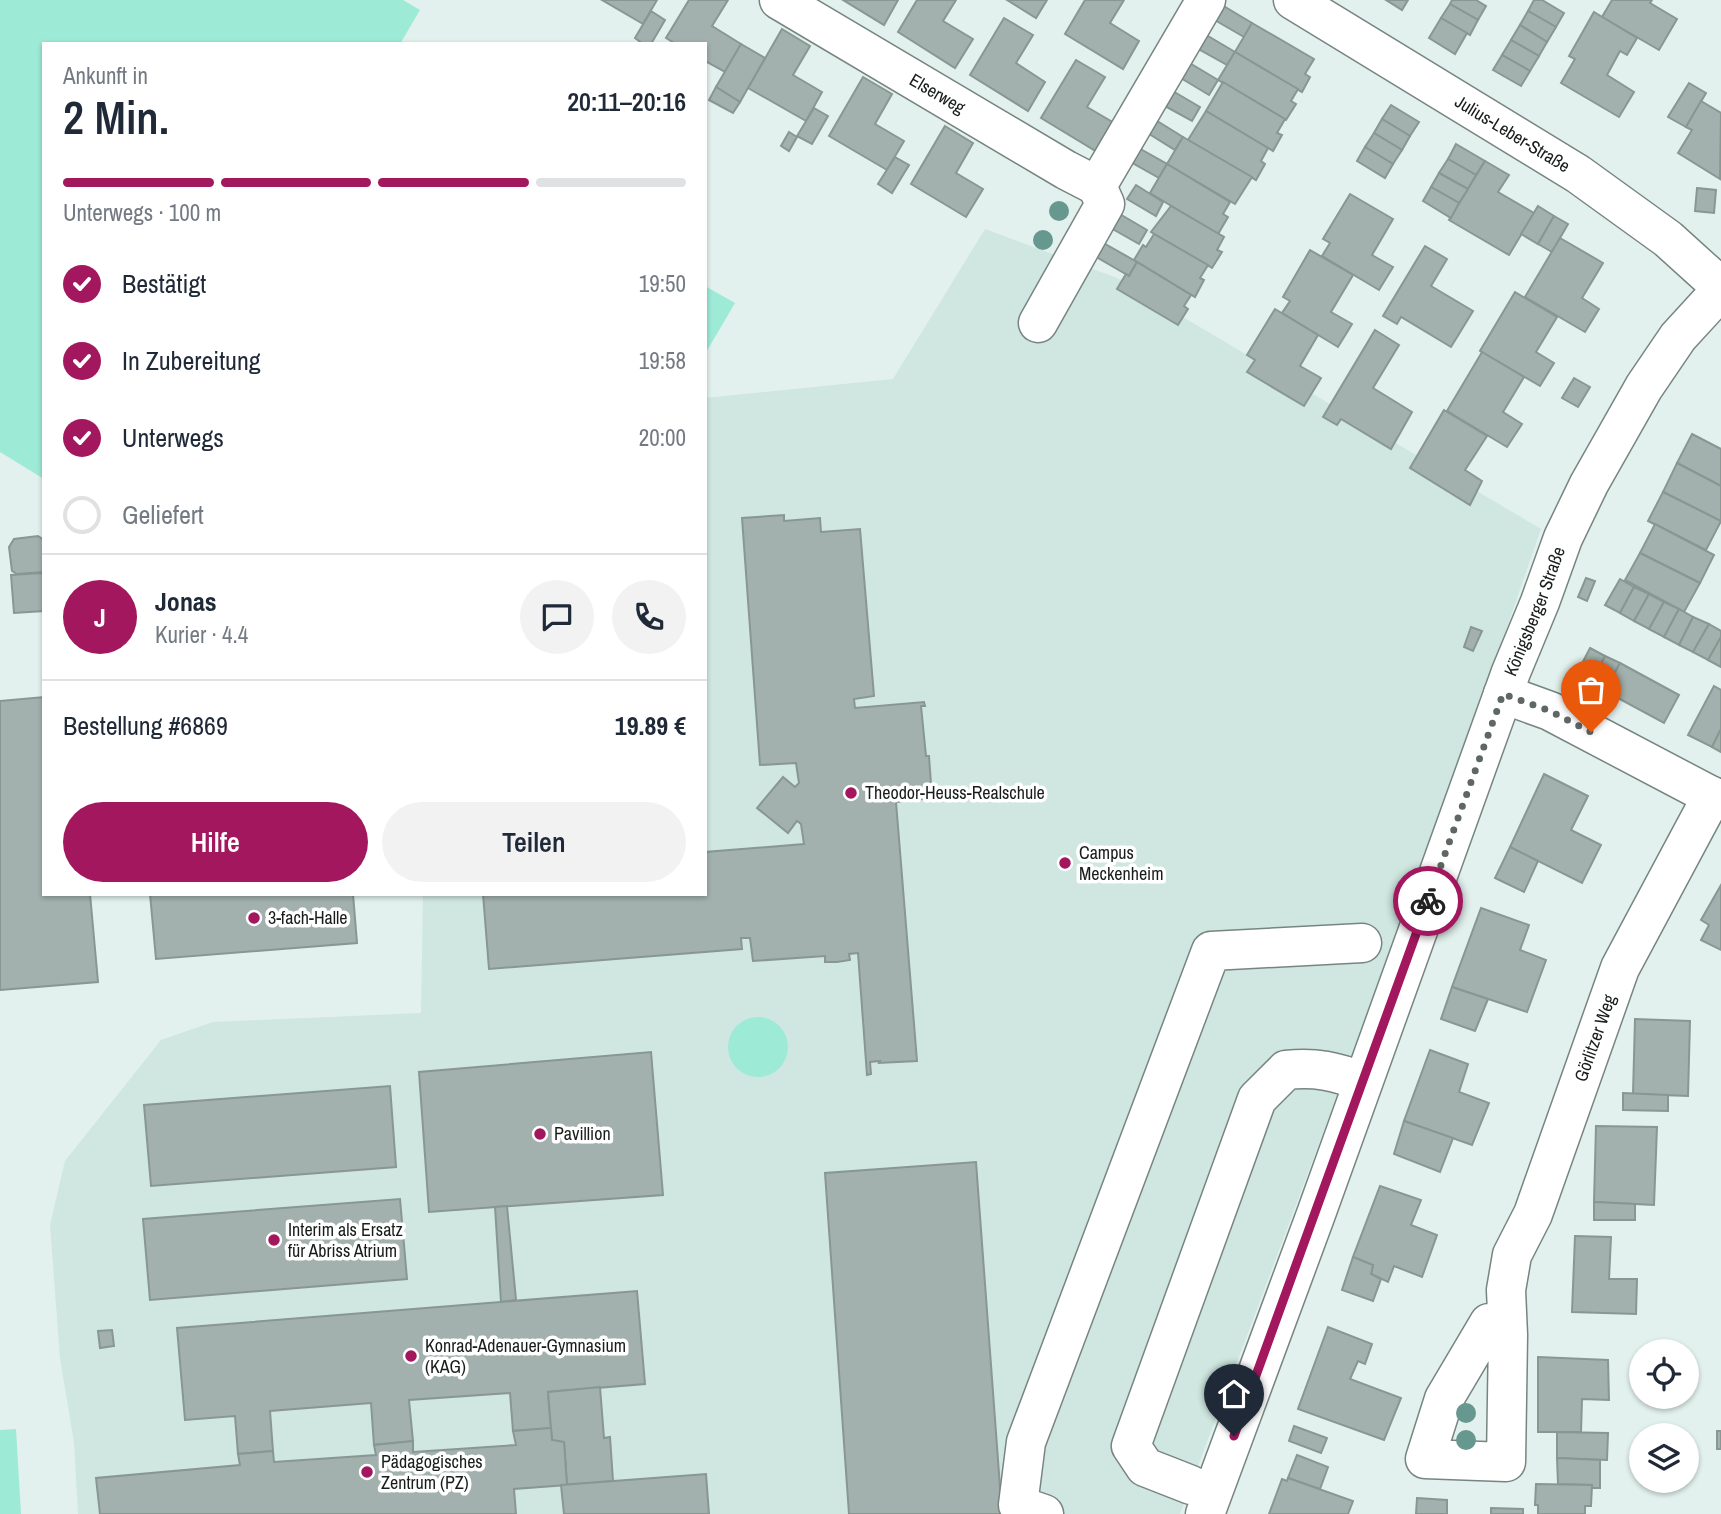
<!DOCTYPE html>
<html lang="de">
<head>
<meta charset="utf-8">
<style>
	:root { --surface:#fff; --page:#f2f2f3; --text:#1f2937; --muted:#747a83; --line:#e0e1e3; --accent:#a3175e }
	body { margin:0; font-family:"Archivo Narrow",sans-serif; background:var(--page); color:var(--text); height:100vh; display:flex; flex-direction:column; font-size:26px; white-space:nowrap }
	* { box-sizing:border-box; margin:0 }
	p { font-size:23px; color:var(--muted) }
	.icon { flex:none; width:38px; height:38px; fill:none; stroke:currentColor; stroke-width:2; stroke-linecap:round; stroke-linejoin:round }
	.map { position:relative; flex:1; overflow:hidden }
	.drawer { position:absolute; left:42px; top:42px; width:665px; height:854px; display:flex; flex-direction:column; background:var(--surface); border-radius:0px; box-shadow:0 2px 5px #0004 }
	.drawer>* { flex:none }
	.controls { position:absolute; left:1629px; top:1339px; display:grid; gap:14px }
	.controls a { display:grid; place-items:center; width:70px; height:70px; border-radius:50%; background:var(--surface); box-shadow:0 2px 5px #0004; font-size:35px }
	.pin { position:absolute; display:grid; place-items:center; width:60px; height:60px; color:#fff; margin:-72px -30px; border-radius:50% 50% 50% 0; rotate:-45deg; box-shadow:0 0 7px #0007 }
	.pin .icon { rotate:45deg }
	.courier { position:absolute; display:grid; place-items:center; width:70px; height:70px; margin:-35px; border:5px solid #a3175e; border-radius:50%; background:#fff; color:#222; box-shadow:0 2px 9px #0007 }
	.overview em { font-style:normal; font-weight:600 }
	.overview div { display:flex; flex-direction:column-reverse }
	.overview { display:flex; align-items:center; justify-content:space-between; height:119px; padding:0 21px }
	h1 { font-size:46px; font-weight:600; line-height:52px }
	.bar { display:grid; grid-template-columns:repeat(4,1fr); gap:10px 7px; align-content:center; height:84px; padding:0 21px }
	.bar i { height:9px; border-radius:5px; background:var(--line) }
	.bar .selected { background:var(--accent) }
	.bar p { grid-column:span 4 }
	.line { display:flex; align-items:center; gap:18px; padding:0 21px; border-top:2px solid var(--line) }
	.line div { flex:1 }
	.round { display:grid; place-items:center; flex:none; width:74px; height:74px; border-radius:37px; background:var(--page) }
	ol { padding:0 21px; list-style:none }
	li { display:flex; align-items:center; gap:21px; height:77px }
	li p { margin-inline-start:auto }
	li .icon { padding:7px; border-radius:50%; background:var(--accent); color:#fff; stroke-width:4 }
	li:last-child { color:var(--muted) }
	li i { width:38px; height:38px; border:4px solid var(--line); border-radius:50% }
	.action { display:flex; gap:14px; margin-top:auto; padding:14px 21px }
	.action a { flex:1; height:80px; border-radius:42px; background:var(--accent); color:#fff; font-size:28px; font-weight:600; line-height:80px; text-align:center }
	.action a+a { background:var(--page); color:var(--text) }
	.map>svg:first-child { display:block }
	.built { fill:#cfe7e0 }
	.green { fill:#9dead7 }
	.building { fill:#a2b1ad; stroke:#899793; stroke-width:2 }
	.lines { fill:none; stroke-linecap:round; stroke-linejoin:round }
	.minor-casing { stroke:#778581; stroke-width:41 }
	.minor { stroke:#fff; stroke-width:38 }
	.tree { fill:#669890 }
	.done { stroke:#5f6764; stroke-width:7; stroke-dasharray:0 12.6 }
	.route { stroke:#a3175e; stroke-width:9 }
	.poi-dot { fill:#a3175e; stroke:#fff; stroke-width:2.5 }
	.labels { text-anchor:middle; stroke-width:7; stroke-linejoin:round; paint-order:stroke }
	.street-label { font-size:18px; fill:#181d1b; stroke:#fff }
	.poi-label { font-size:18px; fill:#181d1b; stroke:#fff; text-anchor:start }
</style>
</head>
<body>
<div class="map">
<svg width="1721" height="1514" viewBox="0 0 1721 1514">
	<rect width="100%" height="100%" fill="#e2f1ed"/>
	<path class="built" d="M985 229 1117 278 1541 529 1436 832 1180 1514H78L74 1442 60 1358 50 1225 65 1161 161 1040 213 1022 421 1013 423 894H705V398L893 379Z"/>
	<g class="green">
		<path d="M0 0H403L420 10 400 44H44V479L0 452Z"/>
		<path d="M705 286 735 303 705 354Z"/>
		<circle cx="758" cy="1047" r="30"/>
		<path d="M16 1429 21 1514H0V1430Z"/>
	</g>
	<g class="building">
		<path d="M602 0H657L643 24Z"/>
		<path d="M689 0H728L712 26 741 44 725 72 705 61V44H676L666 38Z"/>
		<path d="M843 0H898L884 25Z"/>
		<path d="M917 0H956L943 21 973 39 955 68 898 32Z"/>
		<path d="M1007 0H1047L1036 18Z"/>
		<path d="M1085 0H1124L1110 23 1139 41 1123 69 1065 34Z"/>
		<path d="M1386 0H1408L1402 10Z"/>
		<path d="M1452 0H1476L1486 6 1478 20 1450 4Z"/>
		<path d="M1534 0H1542L1564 13 1556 27 1528 11Z"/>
		<path d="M1612 0H1652L1650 3 1677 19 1659 50 1602 17Z"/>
		<path d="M1450 4 1478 20 1470 35 1441 18Z"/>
		<path d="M1222 5 1252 23 1244 37 1213 19Z"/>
		<path d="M651 11 665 20 651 44H643L635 38Z"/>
		<path d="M1528 11 1556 27 1547 42 1520 25Z"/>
		<path d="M1594 12 1637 38 1627 55 1620 51 1607 75 1634 92 1619 117 1561 83 1575 59 1569 56Z"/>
		<path d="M1004 18 1033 35 1016 63 1045 82 1028 111 970 75Z"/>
		<path d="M1441 18 1467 33 1455 54 1429 38Z"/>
		<path d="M1252 23 1314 59 1305 74 1310 77 1302 92 1235 52Z"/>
		<path d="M1520 25 1547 42 1539 56 1511 40Z"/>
		<path d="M782 29 810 46 793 75 822 92 806 121 748 88Z"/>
		<path d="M1203 33 1235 52 1227 65 1195 47Z"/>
		<path d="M1511 40 1539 56 1530 71 1502 55Z"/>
		<path d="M741 44 765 58 740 102 716 87Z"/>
		<path d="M1235 52 1298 89 1291 101 1296 104 1286 120 1218 80Z"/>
		<path d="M1502 55 1530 71 1521 86 1493 70Z"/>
		<path d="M1076 60 1105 77 1087 107 1116 124 1099 153 1041 118Z"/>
		<path d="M1188 62 1218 80 1209 95 1179 77Z"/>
		<path d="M863 77 892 94 875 124 904 141 887 170 829 136Z"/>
		<path d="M1223 82 1285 119 1277 133 1282 135 1273 151 1206 111Z"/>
		<path d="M1689 83 1706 93 1686 127 1668 117Z"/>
		<path d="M716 87 740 102 733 113 709 100Z"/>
		<path d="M1171 90 1200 107 1192 121 1163 105Z"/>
		<path d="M1701 101 1721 113 1720 179 1678 153 1692 130 1686 127Z"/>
		<path d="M1391 105 1419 122 1410 136 1382 119Z"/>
		<path d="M814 108 828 116 812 144 797 136Z"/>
		<path d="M1206 111 1268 148 1261 161 1265 164 1256 180 1188 140Z"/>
		<path d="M1154 119 1183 137 1175 150 1146 132Z"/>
		<path d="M1382 119 1410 136 1402 150 1374 133Z"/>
		<path d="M945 126 973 143 956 173 983 189 966 217 911 184Z"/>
		<path d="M789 132 797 137 789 151 781 146Z"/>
		<path d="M1374 133 1402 150 1393 164 1365 147Z"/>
		<path d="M1183 137 1252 177 1235 204 1167 164Z"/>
		<path d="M1456 144 1485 161 1476 175 1448 159Z"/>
		<path d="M1137 147 1167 164 1159 178 1129 161Z"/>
		<path d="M1365 147 1393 164 1385 178 1357 161Z"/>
		<path d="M895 157 909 165 892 193 878 184Z"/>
		<path d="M1448 159 1476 175 1468 189 1439 173Z"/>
		<path d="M1485 161 1509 175 1498 192 1534 213 1509 255 1449 220Z"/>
		<path d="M1167 164 1230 202 1223 214 1228 217 1218 234 1150 193Z"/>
		<path d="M1439 173 1468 189 1459 203 1431 187Z"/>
		<path d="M1136 185 1163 202 1156 216 1127 199Z"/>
		<path d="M1431 187 1459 203 1451 218 1423 201Z"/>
		<path d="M1697 188 1716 190 1714 213 1695 211Z"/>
		<path d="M1350 194 1393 219 1372 255 1393 267 1379 290 1322 256 1330 243 1323 239Z"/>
		<path d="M1171 206 1224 237 1217 250 1222 252 1212 268 1151 232Z"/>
		<path d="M1538 206 1554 216 1538 244 1521 234Z"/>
		<path d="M1118 213 1147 230 1139 244 1109 227Z"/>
		<path d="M1554 216 1568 224 1552 252 1538 244Z"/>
		<path d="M1154 234 1208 265 1200 278 1204 280 1195 297 1134 260 1143 245 1146 247Z"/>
		<path d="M1560 238 1603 263 1582 298 1599 309 1585 332 1525 297Z"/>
		<path d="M1100 241 1137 262 1129 276 1093 255Z"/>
		<path d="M1425 246 1447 259 1431 286 1473 311 1451 347 1401 317 1397 324 1383 316Z"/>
		<path d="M1310 250 1353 275 1331 312 1352 324 1338 347 1282 313 1290 301 1283 297Z"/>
		<path d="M1137 262 1191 295 1184 306 1188 309 1178 325 1117 289 1126 274 1129 276Z"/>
		<path d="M1515 292 1557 317 1536 352 1554 363 1540 386 1480 351Z"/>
		<path d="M1275 309 1318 335 1300 366 1321 378 1304 406 1247 372 1255 360 1247 355Z"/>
		<path d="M1375 330 1399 345 1373 388 1412 412 1391 449 1341 419 1337 425 1323 417Z"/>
		<path d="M1482 352 1524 377 1503 412 1522 424 1507 447 1447 411Z"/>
		<path d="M1574 378 1590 387 1578 407 1562 398Z"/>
		<path d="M1444 410 1487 436 1465 470 1482 481 1470 505 1410 468Z"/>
		<path d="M1692 434 1721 449V486L1677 463Z"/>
		<path d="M1677 463 1721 486V521L1663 492Z"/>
		<path d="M1663 492 1721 521 1706 550 1648 521Z"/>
		<path d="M784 515V521L820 518 821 532 860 529 874 696 854 699 855 708 924 702 925 706H921L926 756H929L932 798 896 802 917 1061 879 1063 880 1061 870 1062 871 1074 867 1075 858 953 849 954 850 960 837 962H825V956L753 961 750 938H741L742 949 489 969 483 894H705V852L804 844 801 824 797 821 788 833 757 808 783 777 795 787 799 783 796 763 760 765 742 518Z"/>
		<path d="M1655 524 1714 555 1700 583 1640 553Z"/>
		<path d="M38 536 44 540V572L17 574 12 571 9 547 14 539Z"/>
		<path d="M1640 553 1700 583 1684 612 1625 580Z"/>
		<path d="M43 573 44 611 14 613 11 575Z"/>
		<path d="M1586 578 1595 581 1587 601 1578 597Z"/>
		<path d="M1620 579 1634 587 1620 613 1605 605Z"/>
		<path d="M1634 587 1649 594 1634 621 1620 613Z"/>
		<path d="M1649 594 1664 602 1649 629 1634 621Z"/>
		<path d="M1664 602 1679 609 1664 637 1649 629Z"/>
		<path d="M1679 609 1693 617 1679 645 1664 637Z"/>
		<path d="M1693 617 1709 624 1693 652 1679 645Z"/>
		<path d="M1709 624 1721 631V637L1708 660 1693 652Z"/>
		<path d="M1471 627 1482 631 1473 651 1464 647Z"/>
		<path d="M1721 637V667L1708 660Z"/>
		<path d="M1590 648 1605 656 1591 683 1576 675Z"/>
		<path d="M1605 656 1620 663 1605 691 1591 683Z"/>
		<path d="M1620 663 1679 695 1664 723 1605 691Z"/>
		<path d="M1714 686 1721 690V729L1712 747 1688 735Z"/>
		<path d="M44 697V894H90L98 982 0 990V701Z"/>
		<path d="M1721 729V752L1712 747Z"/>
		<path d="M1544 774 1588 796 1571 830 1601 845 1582 883 1510 847Z"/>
		<path d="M1510 847 1538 861 1524 892 1495 878Z"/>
		<path d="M1721 885V950L1701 940 1709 925 1701 920Z"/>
		<path d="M150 894H353L357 943 156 959Z"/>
		<path d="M1481 908 1529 925 1520 950 1546 960 1527 1012 1452 987Z"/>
		<path d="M1452 987 1488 999 1475 1031 1441 1019Z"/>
		<path d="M1635 1019 1690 1021 1688 1096 1633 1094Z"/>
		<path d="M1430 1050 1468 1064 1459 1092 1489 1103 1472 1145 1404 1121Z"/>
		<path d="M651 1052 663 1195 429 1212 419 1072Z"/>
		<path d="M390 1086 396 1167 151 1186 144 1105Z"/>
		<path d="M1623 1093 1668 1095V1111L1623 1110Z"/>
		<path d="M1404 1121 1453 1138 1440 1172 1394 1154Z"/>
		<path d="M1596 1126 1657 1127 1654 1205 1594 1202Z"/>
		<path d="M976 1162 1002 1514H849L825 1173Z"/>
		<path d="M1380 1186 1421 1200 1411 1225 1437 1235 1422 1277 1394 1266 1388 1282 1371 1274 1373 1265 1353 1257Z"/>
		<path d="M400 1199 407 1279 150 1300 143 1219Z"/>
		<path d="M1594 1202 1635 1204V1220H1594Z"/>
		<path d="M507 1206 516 1300 501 1302 495 1207Z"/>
		<path d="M1575 1236 1611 1237 1609 1279H1637L1636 1314 1572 1312Z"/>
		<path d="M1353 1257 1373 1265 1371 1274 1381 1279 1373 1301 1342 1290Z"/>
		<path d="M637 1291 645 1384 548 1392 551 1428 513 1431 510 1393 409 1400 413 1441 374 1445 371 1403 270 1411 273 1451 238 1454 235 1416 185 1420 177 1328Z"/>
		<path d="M1328 1327 1372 1344 1365 1364 1358 1361 1350 1379 1401 1398 1384 1440 1298 1409Z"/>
		<path d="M112 1330 114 1346 100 1348 98 1331Z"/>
		<path d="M1538 1357 1608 1360 1609 1400 1582 1399 1581 1432H1538Z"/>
		<path d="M600 1387 604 1438 610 1437 613 1481 567 1485 564 1442 552 1440 548 1392Z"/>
		<path d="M1294 1426 1327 1438 1321 1453 1289 1441Z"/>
		<path d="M551 1428 552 1440 564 1442 567 1485 514 1489 516 1514H100L96 1478 240 1465 238 1454 273 1451 274 1462 376 1455 374 1445 413 1441V1452L516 1445 513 1431Z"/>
		<rect x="1717" y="1431" width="4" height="18"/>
		<path d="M1557 1432 1608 1433 1607 1460 1557 1458Z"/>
		<path d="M1297 1455 1328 1467 1320 1489 1288 1478Z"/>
		<path d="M1557 1458 1600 1460V1488H1592V1485L1558 1484Z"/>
		<path d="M706 1474 709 1514H564L561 1485Z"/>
		<path d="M1288 1478 1353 1501 1348 1514H1269L1282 1479 1287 1481Z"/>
		<path d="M1536 1484 1592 1485 1591 1506H1585V1514H1538V1505H1535Z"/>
		<path d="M1417 1498 1447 1500V1514H1416Z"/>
		<path d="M1491 1508 1523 1509V1514H1491Z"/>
	</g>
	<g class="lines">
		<defs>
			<g id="minor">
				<path id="s1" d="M779 0 1066 170 1097 186"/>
				<path id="s2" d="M1293 0 1578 174 1668 239 1721 287"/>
				<path d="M1038 323 1105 204 1097 186 1206 0"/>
				<path d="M1503 694 1550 711 1721 801"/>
				<path id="s3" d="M1508 1335 1506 1462 1425 1459 1444 1399 1489 1323 1508 1335 1506 1290 1512 1255 1533 1214 1620 968 1712 796"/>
				<path d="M1191 1485 1145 1467 1131 1446 1257 1099 1286 1070C1316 1067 1335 1071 1363 1082"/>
				<path d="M1044 1514 1018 1505 1026 1442 1211 951 1362 943"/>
				<path id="s4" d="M1205 1514 1316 1214 1511 672 1540 602 1563 538 1589 484 1644 387 1678 337 1721 290"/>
			</g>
		</defs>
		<use href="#minor" class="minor-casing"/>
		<use href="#minor" class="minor"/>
	</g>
	<g class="tree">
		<circle cx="1059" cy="211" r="10"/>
		<circle cx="1043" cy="240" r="10"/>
		<circle cx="1466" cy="1413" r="10"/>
		<circle cx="1466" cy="1440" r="10"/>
	</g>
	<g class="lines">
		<path class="done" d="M1428 901 1503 694 1550 711 1591 732"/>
		<path class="route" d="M1234 1436 1428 901"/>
	</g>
	<g class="poi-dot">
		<circle cx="851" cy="793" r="7"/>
		<circle cx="1065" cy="863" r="7"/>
		<circle cx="254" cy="918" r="7"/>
		<circle cx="540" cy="1134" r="7"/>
		<circle cx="274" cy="1240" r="7"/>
		<circle cx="411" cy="1356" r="7"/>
		<circle cx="367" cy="1472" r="7"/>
	</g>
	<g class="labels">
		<g class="street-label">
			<text dy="6" stroke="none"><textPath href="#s1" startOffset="184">Elserweg</textPath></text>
			<text dy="6" stroke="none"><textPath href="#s2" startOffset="257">Julius-Leber-Straße</textPath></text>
			<text dy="6" stroke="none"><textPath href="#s4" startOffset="961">Königsberger Straße</textPath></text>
			<text dy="6" stroke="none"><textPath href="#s3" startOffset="695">Görlitzer Weg</textPath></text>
		</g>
		<g class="poi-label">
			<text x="865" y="799">Theodor-Heuss-Realschule</text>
			<text x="1079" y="859">Campus<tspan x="1079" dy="21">Meckenheim</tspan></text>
			<text x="268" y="924">3-fach-Halle</text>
			<text x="554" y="1140">Pavillion</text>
			<text x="288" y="1236">Interim als Ersatz<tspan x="288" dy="21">für Abriss Atrium</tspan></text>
			<text x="425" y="1352">Konrad-Adenauer-Gymnasium<tspan x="425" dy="21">(KAG)</tspan></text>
			<text x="381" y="1468">Pädagogisches<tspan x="381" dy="21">Zentrum (PZ)</tspan></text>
		</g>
	</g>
</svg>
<div class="controls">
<a><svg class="icon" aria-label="locate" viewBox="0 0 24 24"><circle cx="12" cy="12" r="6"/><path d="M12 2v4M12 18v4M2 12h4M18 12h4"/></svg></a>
<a><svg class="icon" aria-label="layers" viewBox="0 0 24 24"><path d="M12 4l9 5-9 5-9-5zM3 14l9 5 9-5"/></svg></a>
</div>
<div class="pin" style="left:1591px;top:732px;background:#ea580c"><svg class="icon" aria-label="bag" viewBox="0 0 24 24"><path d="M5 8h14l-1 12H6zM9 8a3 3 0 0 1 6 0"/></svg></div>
<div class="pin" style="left:1234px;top:1436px;background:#1f2937"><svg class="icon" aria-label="home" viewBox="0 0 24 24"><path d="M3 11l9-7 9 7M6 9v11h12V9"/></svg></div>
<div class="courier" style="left:1428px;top:901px"><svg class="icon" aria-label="bike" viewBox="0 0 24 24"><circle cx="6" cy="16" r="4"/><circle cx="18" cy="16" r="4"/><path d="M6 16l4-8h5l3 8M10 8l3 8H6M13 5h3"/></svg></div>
<section class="drawer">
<div class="overview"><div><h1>2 Min.</h1><p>Ankunft in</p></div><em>20:11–20:16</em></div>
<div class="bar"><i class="selected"></i><i class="selected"></i><i class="selected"></i><i></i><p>Unterwegs · 100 m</p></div>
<ol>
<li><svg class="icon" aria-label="check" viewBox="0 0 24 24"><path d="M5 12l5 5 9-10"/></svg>Bestätigt<p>19:50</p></li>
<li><svg class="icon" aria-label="check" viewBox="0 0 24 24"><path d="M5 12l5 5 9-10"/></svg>In Zubereitung<p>19:58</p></li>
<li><svg class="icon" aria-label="check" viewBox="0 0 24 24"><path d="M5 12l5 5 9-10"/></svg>Unterwegs<p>20:00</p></li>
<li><i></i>Geliefert</li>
</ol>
<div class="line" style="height:126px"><b class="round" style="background:var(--accent);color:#fff">J</b><div><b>Jonas</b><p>Kurier · 4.4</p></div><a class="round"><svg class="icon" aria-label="chat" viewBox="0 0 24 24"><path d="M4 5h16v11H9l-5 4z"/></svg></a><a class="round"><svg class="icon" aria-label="phone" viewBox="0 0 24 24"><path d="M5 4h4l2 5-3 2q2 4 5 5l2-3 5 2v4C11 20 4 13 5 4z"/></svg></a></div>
<div class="line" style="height:91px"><div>Bestellung #6869</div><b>19.89 €</b></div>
<div class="action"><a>Hilfe</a><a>Teilen</a></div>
</section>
</div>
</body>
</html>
